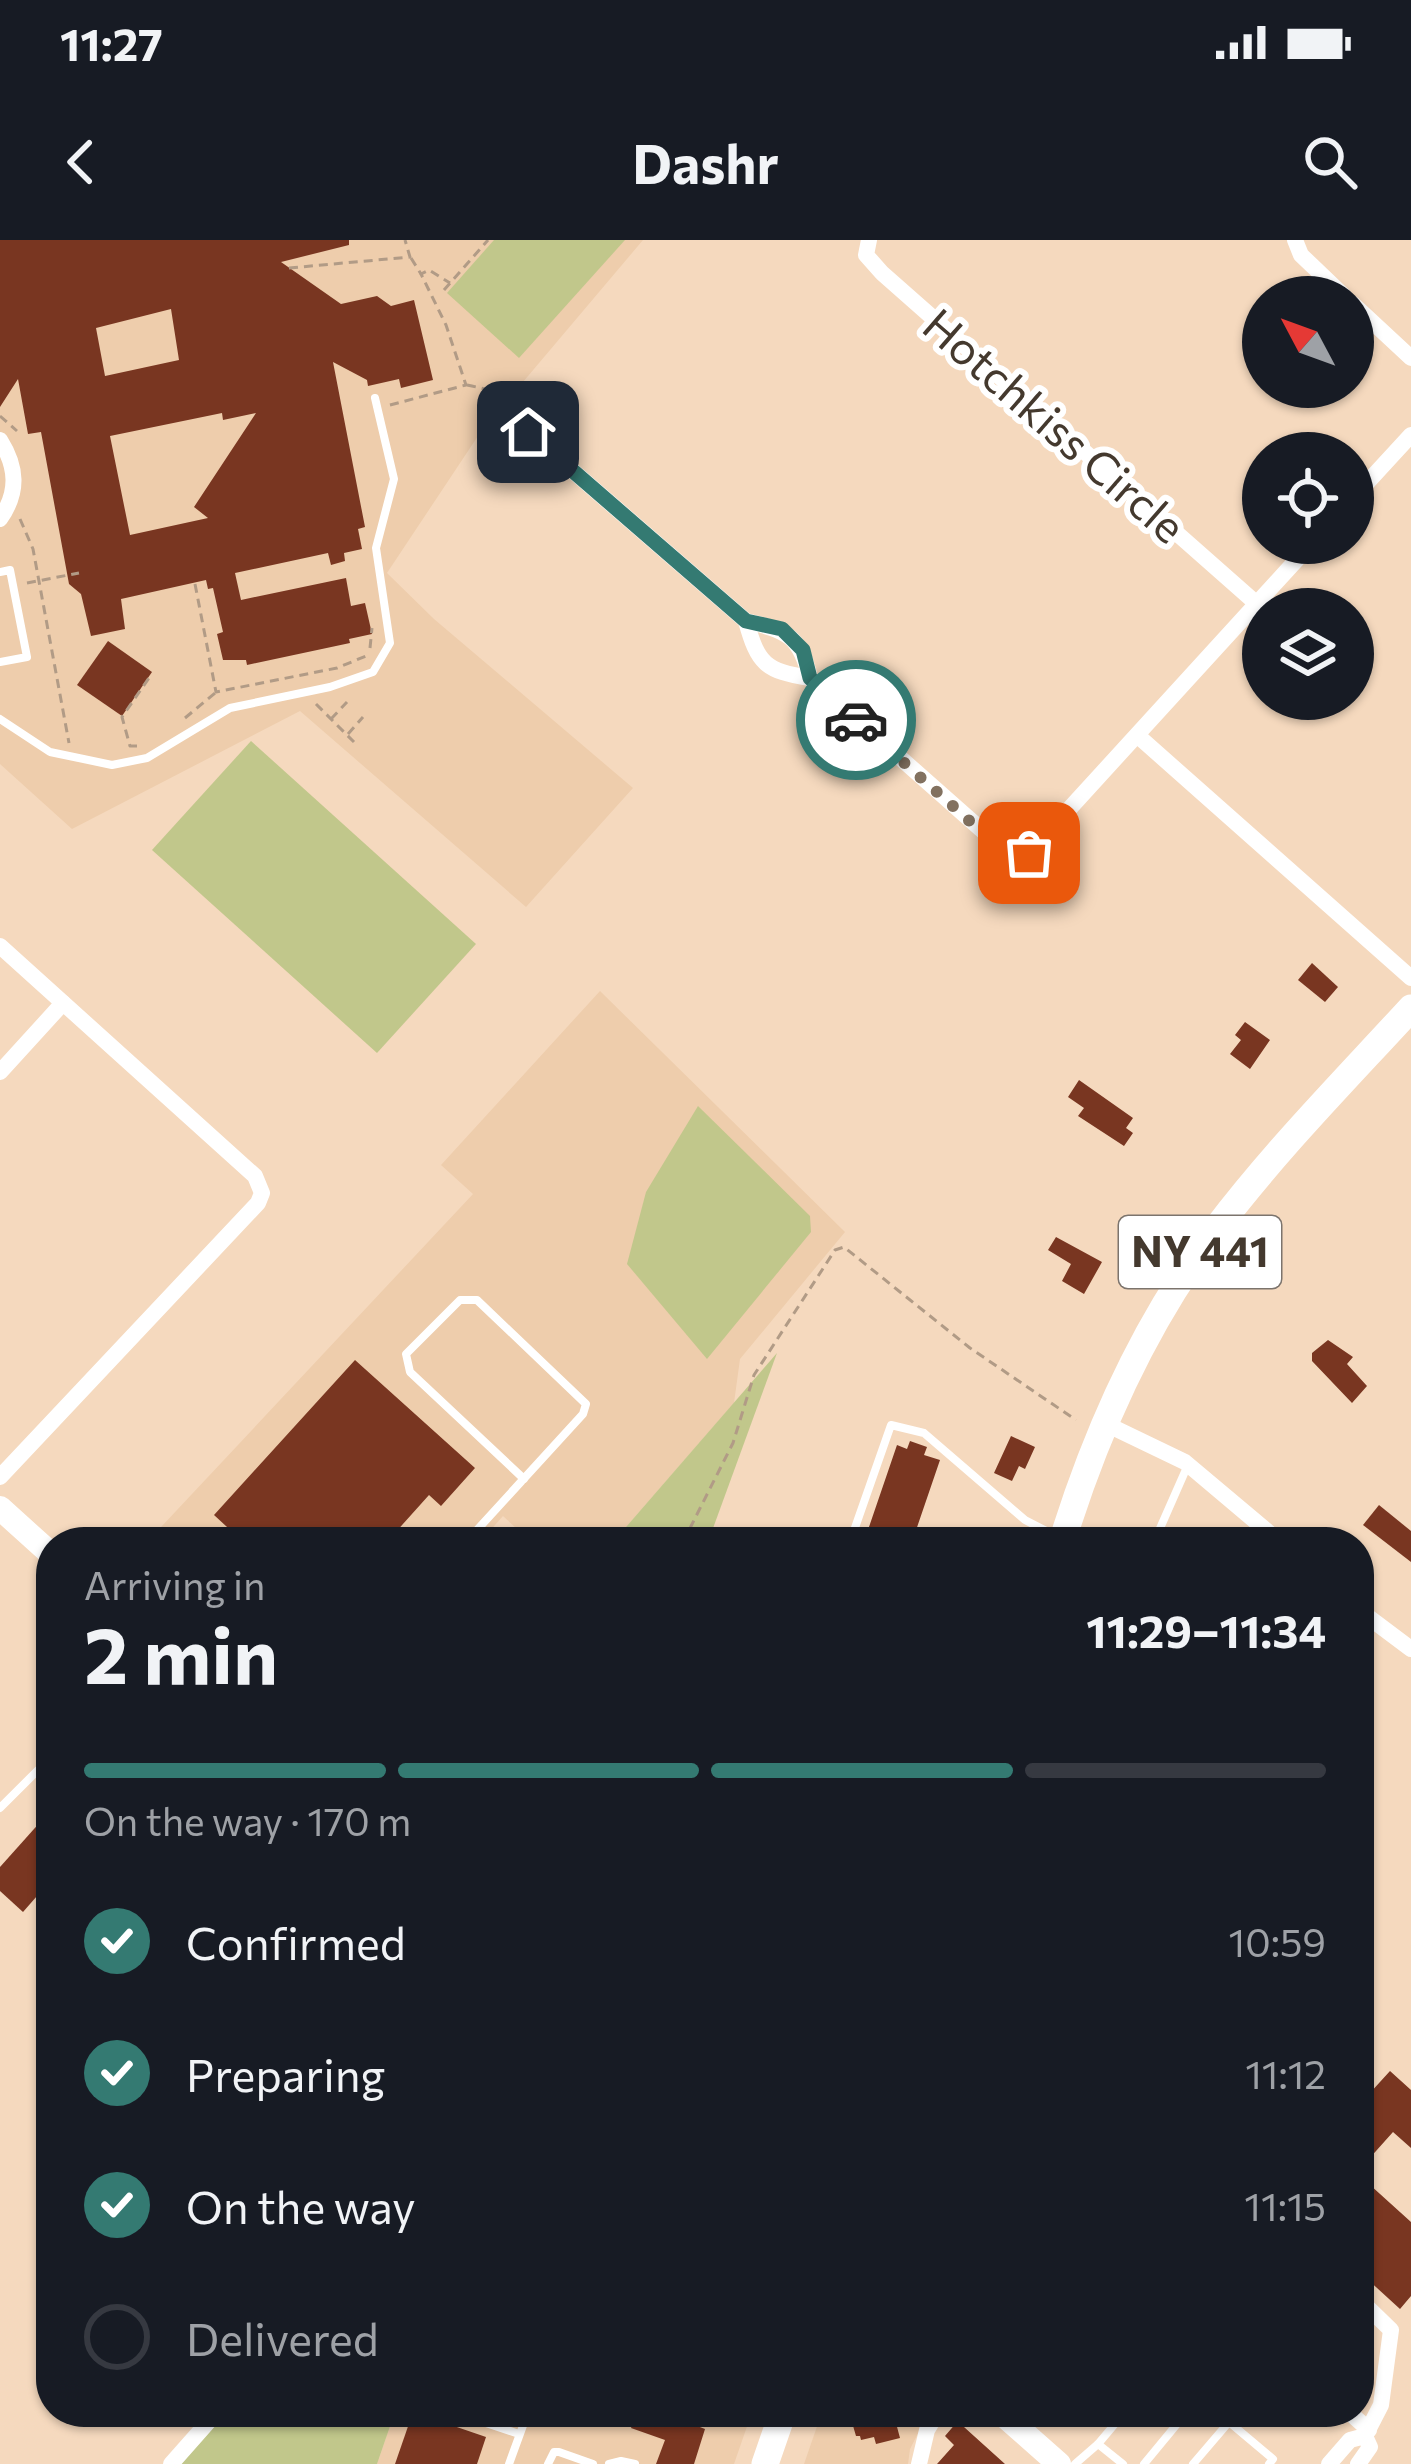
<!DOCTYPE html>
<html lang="en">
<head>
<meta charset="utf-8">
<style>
	:root { --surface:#171b24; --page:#20242c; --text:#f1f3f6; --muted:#9ea1a6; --line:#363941; --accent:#347a72 }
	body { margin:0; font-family:Commissioner,sans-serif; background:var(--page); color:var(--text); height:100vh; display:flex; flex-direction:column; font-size:45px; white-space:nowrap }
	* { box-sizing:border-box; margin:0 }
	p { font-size:39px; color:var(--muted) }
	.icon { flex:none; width:66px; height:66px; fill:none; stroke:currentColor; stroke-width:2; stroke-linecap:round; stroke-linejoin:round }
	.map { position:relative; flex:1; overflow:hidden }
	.details { position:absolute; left:36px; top:1287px; width:1338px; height:900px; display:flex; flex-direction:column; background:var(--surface); border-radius:48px; box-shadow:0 3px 9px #0004 }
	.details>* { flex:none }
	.needle { width:78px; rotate:311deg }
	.tools { position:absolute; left:1242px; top:36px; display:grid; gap:24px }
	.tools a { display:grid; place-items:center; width:132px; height:132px; border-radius:50%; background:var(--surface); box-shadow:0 3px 9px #0004; font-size:60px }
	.pin { position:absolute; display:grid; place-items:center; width:102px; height:102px; color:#fff; margin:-51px; border-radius:24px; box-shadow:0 6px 18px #0006 }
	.courier { position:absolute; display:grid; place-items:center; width:120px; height:120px; margin:-60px; border:9px solid #347a72; border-radius:50%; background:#fff; color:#222; box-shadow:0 3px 15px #0007 }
	.headline em { font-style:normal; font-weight:700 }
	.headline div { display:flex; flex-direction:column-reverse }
	.headline { display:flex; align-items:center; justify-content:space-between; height:204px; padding:0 48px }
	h1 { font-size:78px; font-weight:700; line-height:90px }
	.bar { display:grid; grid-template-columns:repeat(4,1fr); gap:18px 12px; align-content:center; height:144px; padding:0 48px }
	.bar i { height:15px; border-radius:9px; background:var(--line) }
	.bar .current { background:var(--accent) }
	.bar p { grid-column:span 4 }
	ol { padding:0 48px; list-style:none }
	li { display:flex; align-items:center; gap:36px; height:132px }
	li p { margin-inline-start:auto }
	li .icon { padding:12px; border-radius:50%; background:var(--accent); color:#fff; stroke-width:4 }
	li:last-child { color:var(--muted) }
	li i { width:66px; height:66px; border:6px solid var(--line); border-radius:50% }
	.status { display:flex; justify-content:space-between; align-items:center; height:84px; padding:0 60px; background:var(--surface); direction:ltr }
	.status svg { height:33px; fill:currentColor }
	header { display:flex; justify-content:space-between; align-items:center; height:156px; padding:0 48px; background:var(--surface); font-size:54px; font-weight:700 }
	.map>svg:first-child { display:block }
	.built { fill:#eecdac }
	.green { fill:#c1c78b }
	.building { fill:#793621; fill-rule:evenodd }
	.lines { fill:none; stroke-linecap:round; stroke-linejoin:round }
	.path { stroke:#b19b86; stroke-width:3; stroke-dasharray:9 6; stroke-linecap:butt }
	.lane { stroke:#fff; stroke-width:8 }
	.street { stroke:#fff; stroke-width:16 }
	.secondary { stroke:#fff; stroke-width:24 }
	.primary { stroke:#fff; stroke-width:27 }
	.done { stroke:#827160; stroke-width:12; stroke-dasharray:0 21.6 }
	.route { stroke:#347a72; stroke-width:15 }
	.labels { text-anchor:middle; stroke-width:12; stroke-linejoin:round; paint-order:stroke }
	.shield { fill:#fff; stroke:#7c746d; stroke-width:3 }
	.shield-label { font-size:42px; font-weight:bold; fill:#44392e }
	.street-label { font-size:45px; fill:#44392e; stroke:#fff }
</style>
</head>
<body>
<div class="status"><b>11:27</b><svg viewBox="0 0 49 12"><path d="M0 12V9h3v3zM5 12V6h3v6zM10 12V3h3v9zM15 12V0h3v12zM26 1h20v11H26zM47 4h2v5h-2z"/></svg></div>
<header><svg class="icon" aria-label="back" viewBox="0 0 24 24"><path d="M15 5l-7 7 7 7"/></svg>Dashr<svg class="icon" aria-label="search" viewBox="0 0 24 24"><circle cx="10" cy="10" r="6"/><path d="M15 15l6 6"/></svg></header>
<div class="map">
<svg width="1411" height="2224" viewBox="0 0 1411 2224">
	<rect width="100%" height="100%" fill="#f5d9be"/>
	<g class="built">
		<path d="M0 0H643L480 193 387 333 434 379 633 548 526 667 300 471 72 589 0 524Z"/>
		<path d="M600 751 845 992 740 1119 734 1163 613 1302H531L503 1276 480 1302H147L473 954 441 925Z"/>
		<path d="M395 2172H752L734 2224H377Z"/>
		<path d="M822 2172H929L910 2209 908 2224H804Z"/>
	</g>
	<g class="green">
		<path d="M494 0H625L519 118 447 53Z"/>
		<path d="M251 501 476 704 377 813 152 610Z"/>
		<path d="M698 866 810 976 811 992 707 1119 627 1024 646 952Z"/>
		<path d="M777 1113 708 1302H613Z"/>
		<path d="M227 2172H395L377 2224H181Z"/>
	</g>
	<g class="building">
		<path d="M0 0H349V5L281 22 341 64 377 56 391 66 414 60 433 140 401 148 399 139 368 146 367 140 333 122 365 287 358 289 362 309 344 313 345 321 331 325 328 313 235 333 241 360 346 338 351 366 365 363 372 394 349 399 350 403 247 425 246 420H223L217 394 223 392 213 348 208 349 206 340 121 359 125 389 91 396 81 354 69 344 41 192 28 194 18 139 0 167ZM171 69 179 120 105 136 96 88ZM222 173 223 180 256 173 194 267 208 278 130 295 110 196Z"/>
		<path d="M108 401 152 432 122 476 77 445Z"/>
		<path d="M1312 723 1338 747 1325 762 1298 740Z"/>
		<path d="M1245 782 1270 800 1250 829 1230 814 1241 800 1235 795Z"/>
		<path d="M1079 840 1133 878 1126 888 1133 893 1124 906 1078 876 1084 868 1068 857Z"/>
		<path d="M1056 997 1102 1022 1084 1054 1062 1041 1071 1024 1048 1010Z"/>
		<path d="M1328 1100 1353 1117 1347 1124 1367 1146 1352 1163 1312 1121V1113Z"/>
		<path d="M355 1120 475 1228 441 1266 429 1255 394 1294 402 1302H253L246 1296 239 1298 214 1275Z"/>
		<path d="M1011 1196 1035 1207 1025 1229 1019 1226 1012 1241 994 1233Z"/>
		<path d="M910 1201 927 1207 924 1215 940 1220 912 1302H898L869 1287 897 1205 907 1209Z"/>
		<path d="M1379 1265 1411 1291V1322L1363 1285Z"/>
		<path d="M51 1570V1640L23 1672 0 1651V1627Z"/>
		<path d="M1390 1831 1411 1850V1908L1393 1892 1359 1930V1865Z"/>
		<path d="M1359 1935 1411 1982V2056L1400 2069 1365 2037 1370 2031 1359 2021Z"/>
		<path d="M413 2172 486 2197 477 2224H395Z"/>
		<path d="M637 2172H661L705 2189 694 2224H656L665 2200 631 2188Z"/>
		<path d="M849 2172H893L900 2198 876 2204 874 2197 861 2200 860 2196H856Z"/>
		<path d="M957 2182 964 2187 1005 2224H937L954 2205 945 2196Z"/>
	</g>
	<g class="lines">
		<g class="path">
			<path d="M411 18 421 34"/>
			<path d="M289 28 410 17 405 0"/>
			<path d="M444 50 488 0"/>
			<path d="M467 145C487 149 509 154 519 174"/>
			<path d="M390 165 466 145 446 85 421 34 429 30 450 43"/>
			<path d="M0 176 17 191"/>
			<path d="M20 279 33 309 69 503"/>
			<path d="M27 343 79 333"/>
			<path d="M195 344 216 452 337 428 366 416"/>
			<path d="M370 408 372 388"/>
			<path d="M316 464 354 502"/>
			<path d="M185 478 215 453"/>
			<path d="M331 479 347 462"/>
			<path d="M348 494 363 477"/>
			<path d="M137 506H130L122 477 151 435"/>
			<path d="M683 1302 733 1203 754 1135 835 1010 844 1007 970 1108 1076 1180"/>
		</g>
		<g class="lane">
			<path d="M0 332 10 330 27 417 0 422"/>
			<path d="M0 479 50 512 112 525 147 518 230 468 330 447 373 432 390 403 376 308 394 239 375 158"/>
			<path d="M466 1302 583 1174 586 1164 477 1060H460L406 1114 410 1132 524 1239"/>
			<path d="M850 1302 891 1185 924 1193 1025 1280 1056 1296"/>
			<path d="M1154 1302 1187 1227"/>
			<path d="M0 1568 51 1517"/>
			<path d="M453 2172 519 2194"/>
			<path d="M751 2172 772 2180"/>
			<path d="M1098 2204 1123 2224"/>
			<path d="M509 2224 528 2172"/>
			<path d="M548 2224 554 2212H559L593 2224"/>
			<path d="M609 2224 621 2221 635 2224"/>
			<path d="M1075 2224 1098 2204 1125 2172"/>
			<path d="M1144 2224 1187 2172"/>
			<path d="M1193 2224 1229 2182 1273 2219 1269 2224"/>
		</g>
		<g class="street">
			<path d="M869 0 866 15 882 33 1257 364"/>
			<path d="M1295 0 1301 15 1345 57"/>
			<path d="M1353 64 1411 118"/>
			<path d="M528 192 746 381C787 391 800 395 810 438L1010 615 1029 613 1312 303"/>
			<path d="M0 200C17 227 19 252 0 279"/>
			<path d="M1353 258 1411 195"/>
			<path d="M746 381C758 424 765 431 810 438"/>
			<path d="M1138 496 1411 738"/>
			<path d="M0 706 255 936 262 953 258 963 0 1237"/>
			<path d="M0 832 63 763"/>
			<path d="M1106 1184 1185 1222 1280 1302"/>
			<path d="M1359 1370 1411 1409"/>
			<path d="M1349 2172 1369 2190"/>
			<path d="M171 2224 217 2172"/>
			<path d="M919 2224 927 2190 938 2172"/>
			<path d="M1329 2224 1350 2200 1365 2196 1381 2165 1391 2090 1359 2059"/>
			<path d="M1358 2224 1370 2207 1365 2196"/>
		</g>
		<g class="secondary">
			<path d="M0 1268 51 1314"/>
			<path d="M1000 2172 1059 2224"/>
		</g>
		<g class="primary">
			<path d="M1062 1302C1096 1192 1146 1081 1216 989 1275 911 1345 840 1411 768"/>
			<path d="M765 2224 783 2172"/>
		</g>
	</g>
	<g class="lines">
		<path class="done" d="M856 480 1000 608 1010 615 1029 613"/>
		<path class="route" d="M528 192 746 381 782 389 803 410 810 438 856 480"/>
	</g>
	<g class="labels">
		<rect class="shield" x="1119" y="976" width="162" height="72" rx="9"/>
		<g class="shield-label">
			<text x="1200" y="1027">NY 441</text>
		</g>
		<g class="street-label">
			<text transform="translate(1054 186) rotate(41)" y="16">Hotchkiss Circle</text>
		</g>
	</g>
</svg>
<div class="tools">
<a><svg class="needle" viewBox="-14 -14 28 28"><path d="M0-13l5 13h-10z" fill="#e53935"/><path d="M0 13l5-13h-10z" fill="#9ea1a6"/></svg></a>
<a><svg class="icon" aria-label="locate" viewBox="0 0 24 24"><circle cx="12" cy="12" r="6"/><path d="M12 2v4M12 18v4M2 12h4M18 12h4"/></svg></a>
<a><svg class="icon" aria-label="layers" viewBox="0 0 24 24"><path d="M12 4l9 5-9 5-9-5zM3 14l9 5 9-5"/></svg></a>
</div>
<div class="pin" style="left:1029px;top:613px;background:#ea580c"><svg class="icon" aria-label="bag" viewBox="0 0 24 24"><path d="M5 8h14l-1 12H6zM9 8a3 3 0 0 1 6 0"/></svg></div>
<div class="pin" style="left:528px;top:192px;background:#1f2937"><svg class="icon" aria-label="home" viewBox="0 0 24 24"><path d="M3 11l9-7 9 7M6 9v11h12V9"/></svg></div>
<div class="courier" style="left:856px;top:480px"><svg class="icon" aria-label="car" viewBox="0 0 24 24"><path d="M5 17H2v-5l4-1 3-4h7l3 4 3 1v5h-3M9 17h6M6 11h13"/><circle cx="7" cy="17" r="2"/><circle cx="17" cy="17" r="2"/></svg></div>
<section class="details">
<div class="headline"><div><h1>2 min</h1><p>Arriving in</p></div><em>11:29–11:34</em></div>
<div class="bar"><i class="current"></i><i class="current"></i><i class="current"></i><i></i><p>On the way · 170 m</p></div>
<ol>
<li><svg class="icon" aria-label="check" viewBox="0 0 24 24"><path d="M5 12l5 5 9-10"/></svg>Confirmed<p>10:59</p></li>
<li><svg class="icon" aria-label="check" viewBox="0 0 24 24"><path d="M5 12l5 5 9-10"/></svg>Preparing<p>11:12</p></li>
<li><svg class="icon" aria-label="check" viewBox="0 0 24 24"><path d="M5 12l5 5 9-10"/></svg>On the way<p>11:15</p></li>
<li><i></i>Delivered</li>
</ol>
</section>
</div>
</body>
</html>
